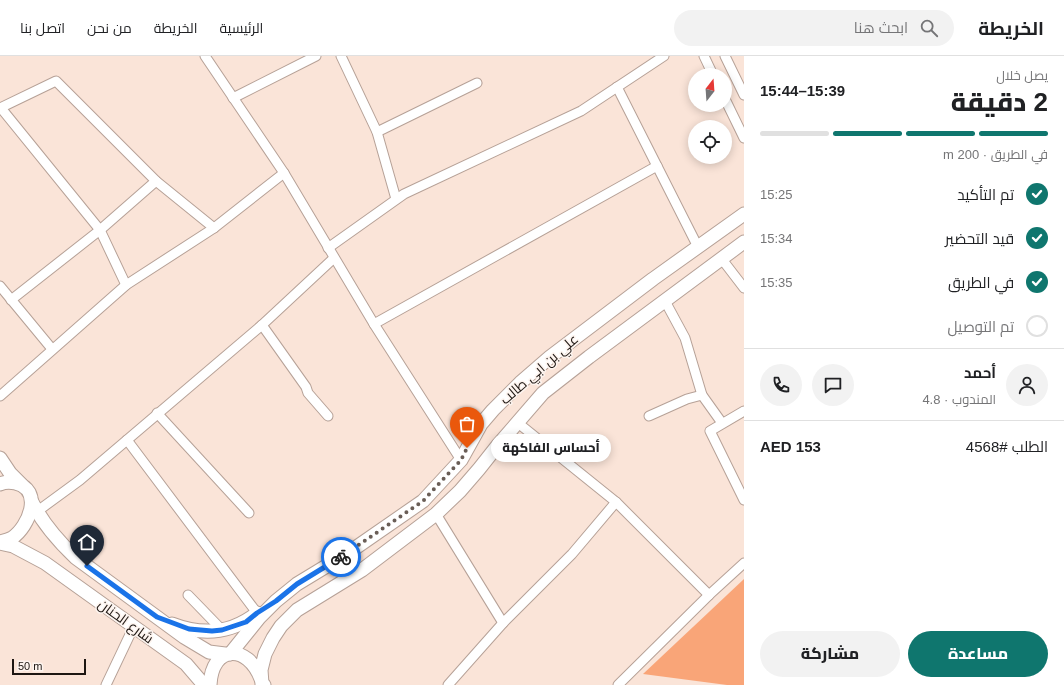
<!DOCTYPE html>
<html lang="ar">
<head>
<meta charset="utf-8">
<style>
	:root { --surface:#fff; --page:#f2f2f2; --text:#202124; --muted:#757577; --line:#e0e0e0; --accent:#0f766e }
	body { margin:0; font-family:Helvetica,Cairo,sans-serif; background:var(--page); color:var(--text); direction:rtl; height:100vh; display:flex; flex-direction:column; font-size:15px; white-space:nowrap }
	* { box-sizing:border-box; margin:0 }
	p { font-size:13px; color:var(--muted) }
	.icon { flex:none; width:22px; height:22px; fill:none; stroke:currentColor; stroke-width:2; stroke-linecap:round; stroke-linejoin:round }
	.map { position:relative; flex:1; overflow:hidden; direction:ltr }
	.side { display:flex; flex-direction:column; background:var(--surface); width:320px }
	.side>* { flex:none }
	.needle { width:26px; rotate:17deg }
	.buttons { position:absolute; left:688px; top:12px; display:grid; gap:8px }
	.buttons a { display:grid; place-items:center; width:44px; height:44px; border-radius:50%; background:var(--surface); box-shadow:0 2px 10px #0003; font-size:20px }
	.scale { position:absolute; left:12px; bottom:10px; width:74px; box-sizing:border-box; padding-left:4px; border:2px solid #1d1612; border-top:0; font-size:11px; line-height:14px; white-space:nowrap; color:#1d1612; -webkit-text-stroke:3px #fdf4ef; paint-order:stroke }
	.pin { position:absolute; display:grid; place-items:center; width:34px; height:34px; color:#fff; margin:-41px -17px; border-radius:50% 50% 50% 0; rotate:-45deg; box-shadow:0 0 4px #0007 }
	.pin .icon { rotate:45deg }
	.courier { position:absolute; display:grid; place-items:center; width:40px; height:40px; margin:-20px; border:3px solid #1a73e8; border-radius:50%; background:#fff; color:#222; box-shadow:0 1px 5px #0007 }
	.bubble { position:absolute; height:28px; border-radius:14px; background:var(--surface); box-shadow:0 2px 10px #0003; font-size:13px; font-weight:800; line-height:28px; text-align:center; direction:rtl }
	.head em { font-style:normal; font-weight:800 }
	.head div { display:flex; flex-direction:column-reverse }
	.head { display:flex; align-items:center; justify-content:space-between; height:68px; padding:0 16px }
	h1 { font-size:26px; font-weight:800; line-height:30px }
	.bar { display:grid; grid-template-columns:repeat(4,1fr); gap:6px 4px; align-content:center; height:48px; padding:0 16px }
	.bar i { height:5px; border-radius:3px; background:var(--line) }
	.bar .selected { background:var(--accent) }
	.bar p { grid-column:span 4 }
	.line { display:flex; align-items:center; gap:10px; padding:0 16px; border-top:1px solid var(--line) }
	.line div { flex:1 }
	.round { display:grid; place-items:center; flex:none; width:42px; height:42px; border-radius:21px; background:var(--page) }
	ol { padding:0 16px; list-style:none }
	li { display:flex; align-items:center; gap:12px; height:44px }
	li p { margin-inline-start:auto }
	li .icon { padding:4px; border-radius:50%; background:var(--accent); color:#fff; stroke-width:4 }
	li:last-child { color:var(--muted) }
	li i { width:22px; height:22px; border:2px solid var(--line); border-radius:50% }
	.action { display:flex; gap:8px; margin-top:auto; padding:8px 16px }
	.action a { flex:1; height:46px; border-radius:24px; background:var(--accent); color:#fff; font-size:16px; font-weight:800; line-height:46px; text-align:center }
	.action a+a { background:var(--page); color:var(--text) }
	header { display:flex; align-items:center; gap:24px; box-sizing:border-box; height:56px; padding:0 20px; background:var(--surface); border-bottom:1px solid var(--line) }
	header strong { font-size:19px }
	nav { display:flex; gap:22px; margin-inline-start:auto; font-size:14px }
	.search { width:280px; height:36px; background:var(--page); display:flex; align-items:center; gap:10px; box-sizing:border-box; padding:0 14px; border-radius:22px; color:var(--muted); font-size:15px }
	main { display:flex; flex:1; min-height:0 }
	.map>svg:first-child { display:block }
	.green { fill:#f9a578 }
	.lines { fill:none; stroke-linecap:round; stroke-linejoin:round }
	.minor-casing { stroke:#b6a197; stroke-width:11 }
	.secondary-casing { stroke:#b6a197; stroke-width:15 }
	.minor { stroke:#fff; stroke-width:9 }
	.secondary { stroke:#fff; stroke-width:13 }
	.done { stroke:#6a5e57; stroke-width:4; stroke-dasharray:0 7.2 }
	.route { stroke:#1a73e8; stroke-width:5 }
	.labels { text-anchor:middle; stroke-width:3; stroke-linejoin:round; paint-order:stroke }
	.street-label { font-size:14px; fill:#1d1612; stroke:#fdf4ef }
</style>
</head>
<body>
<header>
<strong>الخريطة</strong>
<div class="search"><svg class="icon" aria-label="search" viewBox="0 0 24 24"><circle cx="10" cy="10" r="6"/><path d="M15 15l6 6"/></svg>ابحث هنا</div>
<nav><a>الرئيسية</a><a>الخريطة</a><a>من نحن</a><a>اتصل بنا</a></nav>
</header>
<main>
<section class="side">
<div class="head"><div><h1>2 دقيقة</h1><p>يصل خلال</p></div><em>15:39–15:44</em></div>
<div class="bar"><i class="selected"></i><i class="selected"></i><i class="selected"></i><i></i><p>في الطريق · 200 m</p></div>
<ol>
<li><svg class="icon" aria-label="check" viewBox="0 0 24 24"><path d="M5 12l5 5 9-10"/></svg>تم التأكيد<p>15:25</p></li>
<li><svg class="icon" aria-label="check" viewBox="0 0 24 24"><path d="M5 12l5 5 9-10"/></svg>قيد التحضير<p>15:34</p></li>
<li><svg class="icon" aria-label="check" viewBox="0 0 24 24"><path d="M5 12l5 5 9-10"/></svg>في الطريق<p>15:35</p></li>
<li><i></i>تم التوصيل</li>
</ol>
<div class="line" style="height:72px"><a class="round"><svg class="icon" aria-label="person" viewBox="0 0 24 24"><circle cx="12" cy="8" r="4"/><path d="M4 21q1-7 8-7t8 7"/></svg></a><div><b>أحمد</b><p>المندوب · 4.8</p></div><a class="round"><svg class="icon" aria-label="chat" viewBox="0 0 24 24"><path d="M4 5h16v11H9l-5 4z"/></svg></a><a class="round"><svg class="icon" aria-label="phone" viewBox="0 0 24 24"><path d="M5 4h4l2 5-3 2q2 4 5 5l2-3 5 2v4C11 20 4 13 5 4z"/></svg></a></div>
<div class="line" style="height:52px"><div>الطلب #4568</div><b>AED 153</b></div>
<div class="action"><a>مساعدة</a><a>مشاركة</a></div>
</section>
<div class="map">
<svg width="744" height="629" viewBox="0 0 744 629">
	<rect width="100%" height="100%" fill="#fae4d8"/>
	<path class="green" d="M744 523V629H727L643 618Z"/>
	<g class="lines">
		<defs>
			<g id="minor">
				<path d="M205 0 284 117 374 268 461 404"/>
				<path d="M341 0 377 76 396 143"/>
				<path d="M704 0 713 19"/>
				<path d="M725 0 744 39"/>
				<path d="M617 31 698 191"/>
				<path d="M233 42 316 0"/>
				<path d="M725 43 744 82"/>
				<path d="M0 52 56 25 156 125 214 172"/>
				<path d="M1 52 100 174 126 229"/>
				<path d="M377 76 477 27"/>
				<path d="M328 192 404 138 581 55 664 0"/>
				<path d="M721 202 744 232"/>
				<path d="M0 230 52 293"/>
				<path d="M11 244 100 174 156 125"/>
				<path d="M665 245 685 282 702 339 722 367"/>
				<path d="M374 268 657 110"/>
				<path d="M262 269 306 331 308 337 328 360"/>
				<path d="M0 340 126 229 214 172 284 117"/>
				<path d="M744 355 710 375 744 444"/>
				<path d="M157 357 249 457"/>
				<path d="M649 360 687 343 702 339"/>
				<path d="M518 367 616 446 709 539"/>
				<path d="M127 384 257 557"/>
				<path d="M35 457 80 424 262 269 334 202"/>
				<path d="M436 458 503 567"/>
				<path d="M188 539 222 574"/>
				<path d="M106 629 134 570"/>
				<path d="M448 629 503 567 572 498 616 446"/>
				<path d="M618 629 709 539 744 507"/>
			</g>
			<g id="secondary">
				<path d="M0 402 10 417 22 429"/>
				<path d="M0 428C5 426 10 426 15 427 44 433 29 471 12 482 8 484 4 485 0 486"/>
				<path d="M32 446C43 468 58 485 76 502L184 581 209 596 225 598"/>
				<path d="M0 487 13 490 45 507 186 608 204 629"/>
				<path d="M172 568C203 580 232 577 257 557"/>
				<path d="M230 598 259 562 276 545 297 528 348 497 423 445 461 404 481 368 493 354 520 327 550 301 653 223 744 158"/>
				<path d="M210 629C212 588 248 588 261 623"/>
				<path d="M264 629 262 628 261 614 265 598 273 582 281 570 297 554 362 514 436 458 460 435 479 413 498 389 543 337 589 301 744 186"/>
			</g>
		</defs>
		<use href="#minor" class="minor-casing"/>
		<use href="#secondary" class="secondary-casing"/>
		<use href="#minor" class="minor"/>
		<use href="#secondary" class="secondary"/>
	</g>
	<g class="lines">
		<path class="done" d="M341 501 423 445 461 404 467 392"/>
		<path class="route" d="M87 510 157 561 189 573 212 575 222 574 246 566 257 557 276 545 297 528 341 501"/>
	</g>
	<g class="labels">
		<g class="street-label">
			<text transform="translate(539 313) rotate(-41)" y="5">علي بن ابي طالب</text>
			<text transform="translate(126 565) rotate(36)" y="5">شارع الحنان</text>
		</g>
	</g>
</svg>
<div class="buttons">
<a><svg class="needle" viewBox="-14 -14 28 28"><path d="M0-13l5 13h-10z" fill="#e53935"/><path d="M0 13l5-13h-10z" fill="#757577"/></svg></a>
<a><svg class="icon" aria-label="locate" viewBox="0 0 24 24"><circle cx="12" cy="12" r="6"/><path d="M12 2v4M12 18v4M2 12h4M18 12h4"/></svg></a>
</div>
<div class="scale">50 m</div>
<div class="pin" style="left:467px;top:392px;background:#ea580c"><svg class="icon" aria-label="bag" viewBox="0 0 24 24"><path d="M5 8h14l-1 12H6zM9 8a3 3 0 0 1 6 0"/></svg></div>
<div class="pin" style="left:87px;top:510px;background:#1f2937"><svg class="icon" aria-label="home" viewBox="0 0 24 24"><path d="M3 11l9-7 9 7M6 9v11h12V9"/></svg></div>
<div class="courier" style="left:341px;top:501px"><svg class="icon" aria-label="bike" viewBox="0 0 24 24"><circle cx="6" cy="16" r="4"/><circle cx="18" cy="16" r="4"/><path d="M6 16l4-8h5l3 8M10 8l3 8H6M13 5h3"/></svg></div>
<div class="bubble" style="left:491px;top:378px;width:120px">أحساس الفاكهة</div>
</div>
</main>
</body>
</html>
